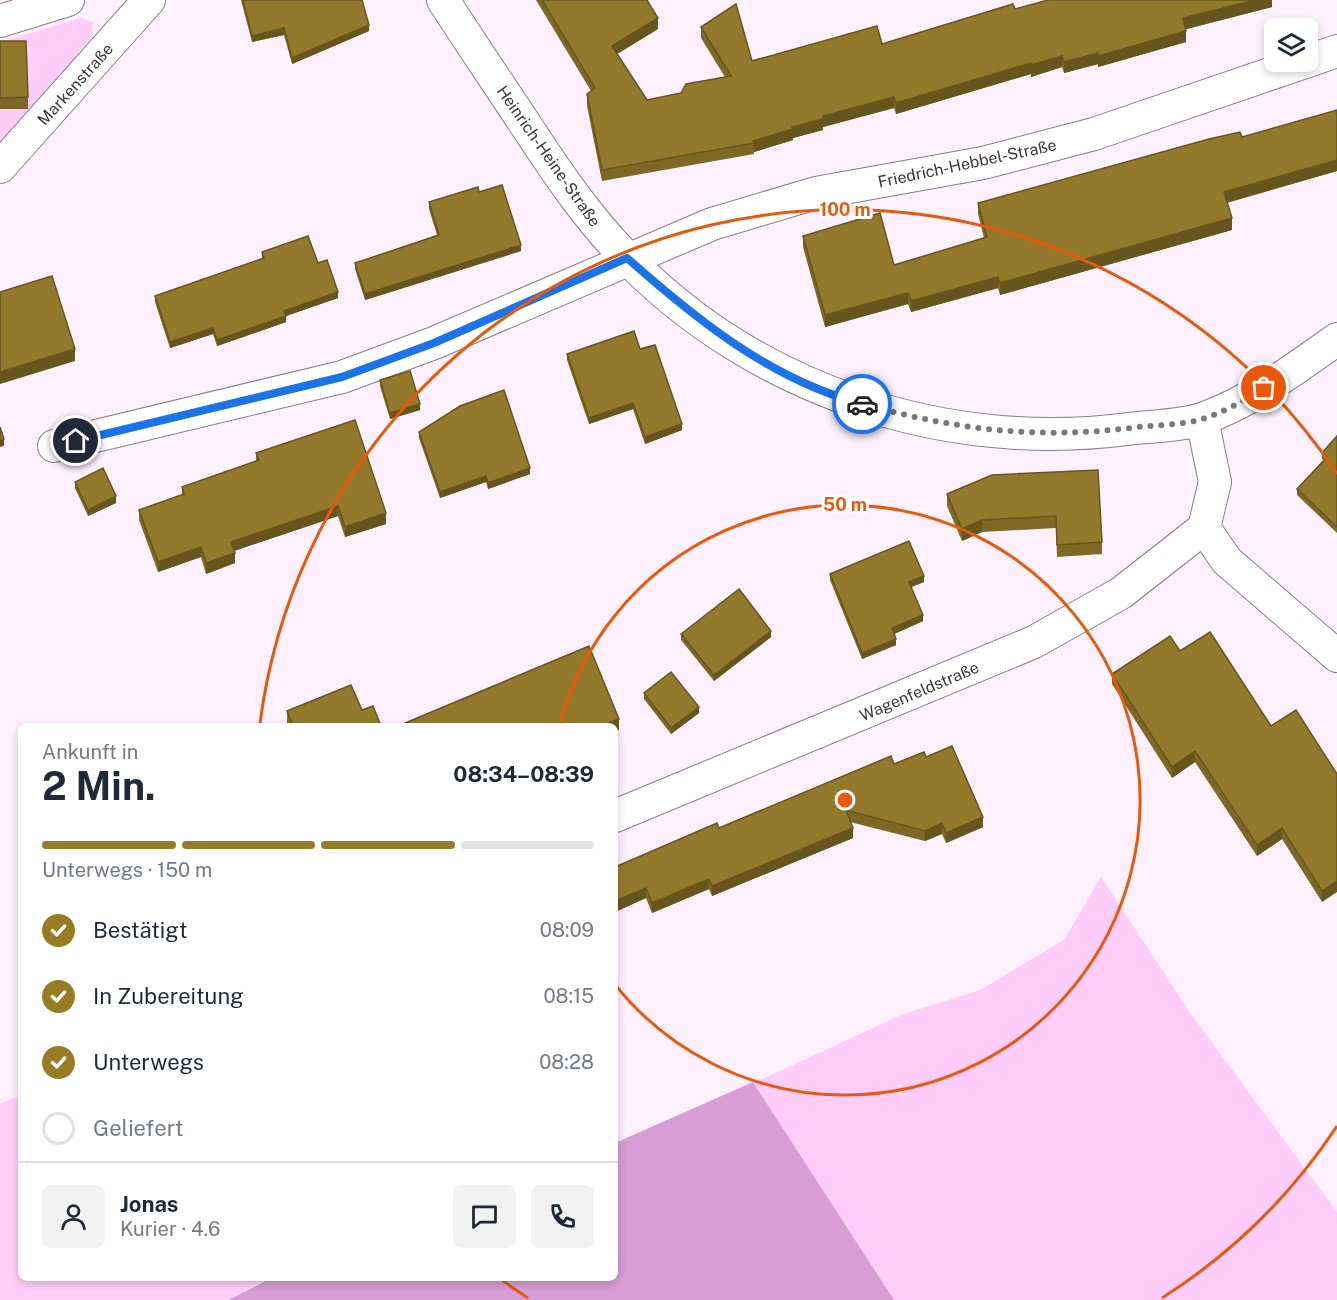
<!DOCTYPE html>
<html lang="de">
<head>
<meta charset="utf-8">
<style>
	:root { --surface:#fff; --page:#f2f2f3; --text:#1f2937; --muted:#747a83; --line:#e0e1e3; --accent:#987c24 }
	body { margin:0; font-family:"Public Sans",sans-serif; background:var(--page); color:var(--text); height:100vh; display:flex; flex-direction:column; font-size:22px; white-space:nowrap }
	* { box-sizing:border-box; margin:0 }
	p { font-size:20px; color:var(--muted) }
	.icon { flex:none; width:33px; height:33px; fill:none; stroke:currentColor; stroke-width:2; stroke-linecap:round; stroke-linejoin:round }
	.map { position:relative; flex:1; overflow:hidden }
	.side { position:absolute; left:18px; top:723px; width:600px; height:558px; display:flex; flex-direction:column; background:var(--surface); border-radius:9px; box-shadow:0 3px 9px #0003 }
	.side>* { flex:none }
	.fabs { position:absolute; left:1264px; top:18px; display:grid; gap:12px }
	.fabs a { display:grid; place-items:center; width:54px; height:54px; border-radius:9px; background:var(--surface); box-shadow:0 3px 9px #0003; font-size:30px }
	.pin { position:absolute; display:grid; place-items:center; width:51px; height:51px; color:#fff; margin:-26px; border:3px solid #fff; border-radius:50%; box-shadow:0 2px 6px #0007 }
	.courier { position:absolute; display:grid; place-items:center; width:60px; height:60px; margin:-30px; border:4px solid #1a73e8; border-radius:50%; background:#fff; color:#222; box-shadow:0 2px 8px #0007 }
	.head em { font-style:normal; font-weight:700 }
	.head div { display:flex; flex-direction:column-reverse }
	.head { display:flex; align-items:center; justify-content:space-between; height:102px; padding:0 24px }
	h1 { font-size:39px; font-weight:700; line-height:45px }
	.bar { display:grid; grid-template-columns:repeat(4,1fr); gap:9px 6px; align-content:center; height:72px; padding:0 24px }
	.bar i { height:8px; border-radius:4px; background:var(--line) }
	.bar .active { background:var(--accent) }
	.bar p { grid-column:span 4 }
	.line { display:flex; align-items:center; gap:15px; padding:0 24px; border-top:2px solid var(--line) }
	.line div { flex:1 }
	.round { display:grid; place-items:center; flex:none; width:63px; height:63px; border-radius:9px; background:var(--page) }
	ol { padding:0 24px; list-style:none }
	li { display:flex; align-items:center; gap:18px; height:66px }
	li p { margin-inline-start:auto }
	li .icon { padding:6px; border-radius:50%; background:var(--accent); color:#fff; stroke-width:4 }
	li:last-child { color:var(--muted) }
	li i { width:33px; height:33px; border:3px solid var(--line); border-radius:50% }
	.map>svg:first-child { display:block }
	.green { fill:#ffcdfa }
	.forest { fill:#d89dd4 }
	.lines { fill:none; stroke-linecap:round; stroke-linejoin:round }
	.minor-casing { stroke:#897d87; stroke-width:34 }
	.minor { stroke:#fff; stroke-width:32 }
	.wall { fill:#7e6825 }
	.shaded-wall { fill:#67551e }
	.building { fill:#93792b; stroke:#67551e; stroke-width:1.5 }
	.done { stroke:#7e767d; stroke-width:6; stroke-dasharray:0 10.8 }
	.route { stroke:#1a73e8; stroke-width:8 }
	.ring { fill:none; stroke:#e8590c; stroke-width:3 }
	.labels { text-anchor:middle; stroke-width:6; stroke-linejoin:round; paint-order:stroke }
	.street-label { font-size:16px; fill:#393438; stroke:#fff }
	.centre { fill:#e8590c; stroke:#fff; stroke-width:3 }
	.ring-label { font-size:18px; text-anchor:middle; font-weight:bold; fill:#e8590c; stroke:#fff; stroke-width:6; stroke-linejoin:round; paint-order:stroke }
</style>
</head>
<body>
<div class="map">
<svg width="1337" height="1300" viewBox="0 0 1337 1300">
	<rect width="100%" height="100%" fill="#fef1fd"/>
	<g class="green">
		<path d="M81 18 93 22 92 35 0 155V42Z"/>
		<path d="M1101 877 1193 1017 1337 1212V1300H894L754 1083 901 1015 980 990 1064 940Z"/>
		<path d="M21 1095V1278H269L226 1300H0V1104Z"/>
	</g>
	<path class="forest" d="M753 1082 894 1300H228L271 1278H615V1143Z"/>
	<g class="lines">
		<defs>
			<g id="minor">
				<path d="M443 0C472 45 502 89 531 133 560 177 588 218 625 256 754 390 945 453 1128 429 1152 426 1182 426 1205 418 1253 400 1295 369 1337 339"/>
				<path d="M0 21 68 0"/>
				<path d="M1308 61 1337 51"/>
				<path d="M0 167 149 0"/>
				<path d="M1202 419 1215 482 1204 528 1227 561 1337 656"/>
				<path d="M54 446 342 377 434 343 712 224 816 193 983 163 1094 134 1305 62"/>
				<path d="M615 816 1034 642 1121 593 1204 528"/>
			</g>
		</defs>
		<use href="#minor" class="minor-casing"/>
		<use href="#minor" class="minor"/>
	</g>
	<g class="wall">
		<path d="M241 0H362L369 31 292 64 284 35 252 42Z"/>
		<path d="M536 0H647L658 29 617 54 647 100 681 93 725 77 701 38V27L752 61 882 44 1015 9 1272 0V7L1186 29V42L1098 67V64L1064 73 1062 67 1031 77V74L896 114 894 108 823 127V130L793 138V140L754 152V154L602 181 587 106V94L591 91Z"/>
		<path d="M0 41 28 97V109H0Z"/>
		<path d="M1242 137 1337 171 1227 203 1232 230 1000 295 998 288 911 312 908 304 825 327 803 247V236L894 265 984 238 978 214V203Z"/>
		<path d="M479 192 521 251 365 300 355 269V263L437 235 429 209V202Z"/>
		<path d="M262 252 318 263 338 298 286 316V322L217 346 213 334 170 348 155 302V296L262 259Z"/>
		<path d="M640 349 682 430 645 444 633 409 589 424 567 360V354Z"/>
		<path d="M380 380 420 410 390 419 380 386Z"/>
		<path d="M419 432 530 474 488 489 486 482 440 498 419 438Z"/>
		<path d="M1337 436V533L1297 495V489L1324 460 1322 459V453Z"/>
		<path d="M256 453 386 524 345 537 338 516 234 551 235 563 206 574 201 557 158 572 139 520V510L182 495V487L256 461Z"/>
		<path d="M992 475 1102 542V554L1057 557 1056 528 982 532 962 541 947 506V494Z"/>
		<path d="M75 482 116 503 88 516 75 488Z"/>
		<path d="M830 574 924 582 911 587 923 621 894 634 896 645 862 659 830 580Z"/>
		<path d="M681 634 771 637 714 681 681 640Z"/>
		<path d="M1180 651 1271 726 1337 774 1322 902 1282 839 1257 856 1195 762 1172 778 1112 684V674Z"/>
		<path d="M644 693 699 713 671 734 644 699Z"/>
		<path d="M362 710 381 726H288L287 723V711Z"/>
		<path d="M926 757 983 827 946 843 942 834 925 841 850 822 853 838 712 896 709 889 652 913 646 898 615 912V867L894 764Z"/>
	</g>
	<g class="shaded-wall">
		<path d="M1255 0H1272V7L1183 30V18Z"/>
		<path d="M658 18V29L612 57V46Z"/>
		<path d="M369 25V31L292 64V58Z"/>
		<path d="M284 28V35L252 42V36Z"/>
		<path d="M1186 31V42L1098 67V56Z"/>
		<path d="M1098 53V64L1064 73V62Z"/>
		<path d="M1062 56V67L1031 77V65Z"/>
		<path d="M1031 63V74L896 114V103Z"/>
		<path d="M894 97V108L823 127V130L793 138V140L754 152 753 141 823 116Z"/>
		<path d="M1337 160V171L1224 203V192Z"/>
		<path d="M1232 218V230L1000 295V283Z"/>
		<path d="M521 245V251L365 300V294Z"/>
		<path d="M998 277V288L911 312V301Z"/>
		<path d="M338 292V298L286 316V322L217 346V340L284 311Z"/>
		<path d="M908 293V304L825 327V315Z"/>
		<path d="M213 328V334L170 348V342Z"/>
		<path d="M75 349V361L0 384V372Z"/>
		<path d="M633 403V409L589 424V418Z"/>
		<path d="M420 404V410L390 419V413Z"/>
		<path d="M682 424V430L645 444V437Z"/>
		<path d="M4 439V446L0 447V441Z"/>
		<path d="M530 468V474L488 489V483Z"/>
		<path d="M486 476V482L440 498V492Z"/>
		<path d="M116 496V503L88 516V510Z"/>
		<path d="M338 506V516L231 552V542Z"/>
		<path d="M386 513V524L345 537V527Z"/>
		<path d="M982 520V532L962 541V529Z"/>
		<path d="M201 547V557L158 572V562Z"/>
		<path d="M235 553V563L206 574V563Z"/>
		<path d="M924 576V582L909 588V582Z"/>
		<path d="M923 615V621L892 635V628Z"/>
		<path d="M771 631V637L714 681V675Z"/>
		<path d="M896 639V645L862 659V653Z"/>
		<path d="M699 707V713L671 734V728Z"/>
		<path d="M619 719V730L615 732V726H601Z"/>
		<path d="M1195 751V762L1172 778V767Z"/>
		<path d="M983 817V827L946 843V833Z"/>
		<path d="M942 823V834L925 841V831Z"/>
		<path d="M853 828V838L712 896V886Z"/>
		<path d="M1282 828V839L1257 856V845Z"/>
		<path d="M709 879V889L652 913V903Z"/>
		<path d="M1337 881V892L1322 902V891Z"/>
		<path d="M646 888V898L615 912V901Z"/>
	</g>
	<g class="building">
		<path d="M243 0H362L369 25 292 58 284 28 252 36Z"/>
		<path d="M542 0H647L658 18 612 46 647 100 681 93 686 84 731 76 701 27 736 4 752 61 877 26 882 44 1013 4 1015 9 1048 0H1255L1183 18 1186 31 1098 56V53L1064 62 1062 56 1031 65V63L896 103 894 97 823 116V119L792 127 793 129 753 141 754 143 602 170 587 94 595 88Z"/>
		<path d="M0 41H26L28 97 0 98Z"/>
		<path d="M1337 110V160L1224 192 1232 218 1000 283 998 277 911 301 908 293 825 315 803 236 880 213 894 265 987 237 978 203 1209 139 1240 132 1242 137Z"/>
		<path d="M502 185 521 245 365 294 355 263 439 235 429 202 478 187 479 192Z"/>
		<path d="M308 236 318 263 327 260 338 292 284 311 286 316 217 340 213 328 170 342 155 296 264 258 262 252Z"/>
		<path d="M52 276 75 349 0 372V292Z"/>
		<path d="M634 331 640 349 655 345 682 424 645 437 633 403 589 418 567 354Z"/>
		<path d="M410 371 420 404 390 413 380 380Z"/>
		<path d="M504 390 530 468 488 483 486 476 440 492 419 432 460 406Z"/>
		<path d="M355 420 386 513 345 527 338 506 231 542 235 553 206 563 201 547 158 562 139 510 184 494 182 487 259 460 256 453Z"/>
		<path d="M0 427 4 439 0 441Z"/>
		<path d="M1337 436V527L1297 489 1327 457 1322 453Z"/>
		<path d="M103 468 116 496 88 510 75 482Z"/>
		<path d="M1098 470 1102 542 1057 545 1056 516 982 520 962 529 947 494 992 475Z"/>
		<path d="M909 541 924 576 909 582 923 615 892 628 896 639 862 653 830 574Z"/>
		<path d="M739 589 771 631 714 675 681 634Z"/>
		<path d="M1210 632 1271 726 1296 710 1337 774V881L1322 891 1282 828 1257 845 1195 751 1172 767 1112 674 1170 636 1180 651Z"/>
		<path d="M589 646 619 719 601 726H398Z"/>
		<path d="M671 672 699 707 671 728 644 693Z"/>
		<path d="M351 685 362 710 373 706 381 726H293L287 711Z"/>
		<path d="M952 746 983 817 946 833 942 823 925 831 846 810 853 828 712 886 709 879 652 903 646 888 615 901V867L717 823 719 828 891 756 894 764 924 752 926 757Z"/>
	</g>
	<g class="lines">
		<path class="done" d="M862 404C958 430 1039 440 1138 427 1159 425 1182 425 1202 419 1223 413 1245 400 1264 388"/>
		<path class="route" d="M76 441 342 377 434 343 627 258C697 320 770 379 862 404"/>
	</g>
	<g class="ring">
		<path d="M560 724A295 295 0 1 1 616 986"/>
		<path d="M1337 1126A590 590 0 0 1 1162 1298M528 1298A590 590 0 0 1 502 1280M260 723A590 590 0 0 1 1337 474"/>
	</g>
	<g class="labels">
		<g class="street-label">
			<text transform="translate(75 84) rotate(-48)" y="6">Markenstraße</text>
			<text transform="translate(549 156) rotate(55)" y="6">Heinrich-Heine-Straße</text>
			<text transform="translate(967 163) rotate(-12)" y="6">Friedrich-Hebbel-Straße</text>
			<text transform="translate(919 691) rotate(-23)" y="6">Wagenfeldstraße</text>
		</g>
	</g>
	<circle cx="845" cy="800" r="9" class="centre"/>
	<g class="ring-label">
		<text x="845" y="216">100 m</text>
		<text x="845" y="511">50 m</text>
	</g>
</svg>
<div class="fabs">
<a><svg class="icon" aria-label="layers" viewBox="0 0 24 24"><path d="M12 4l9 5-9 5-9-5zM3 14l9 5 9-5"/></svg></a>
</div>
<div class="pin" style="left:1264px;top:388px;background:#ea580c"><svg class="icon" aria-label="bag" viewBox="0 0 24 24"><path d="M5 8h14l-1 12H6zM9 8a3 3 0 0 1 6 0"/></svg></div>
<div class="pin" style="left:76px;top:441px;background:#1f2937"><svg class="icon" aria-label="home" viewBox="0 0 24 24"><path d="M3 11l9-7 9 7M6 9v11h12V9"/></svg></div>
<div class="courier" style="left:862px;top:404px"><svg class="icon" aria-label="car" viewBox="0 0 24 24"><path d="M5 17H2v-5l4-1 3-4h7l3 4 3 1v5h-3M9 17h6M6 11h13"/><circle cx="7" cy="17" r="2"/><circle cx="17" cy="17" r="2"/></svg></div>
<section class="side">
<div class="head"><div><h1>2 Min.</h1><p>Ankunft in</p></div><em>08:34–08:39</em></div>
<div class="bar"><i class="active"></i><i class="active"></i><i class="active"></i><i></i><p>Unterwegs · 150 m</p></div>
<ol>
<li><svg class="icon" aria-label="check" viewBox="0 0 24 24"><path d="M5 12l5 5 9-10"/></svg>Bestätigt<p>08:09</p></li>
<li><svg class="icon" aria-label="check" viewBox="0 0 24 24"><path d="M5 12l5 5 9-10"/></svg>In Zubereitung<p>08:15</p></li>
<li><svg class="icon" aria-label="check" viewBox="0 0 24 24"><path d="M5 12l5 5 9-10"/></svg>Unterwegs<p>08:28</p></li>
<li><i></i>Geliefert</li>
</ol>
<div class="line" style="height:108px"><a class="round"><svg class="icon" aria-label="person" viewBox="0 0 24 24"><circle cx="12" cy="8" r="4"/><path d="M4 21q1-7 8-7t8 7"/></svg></a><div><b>Jonas</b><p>Kurier · 4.6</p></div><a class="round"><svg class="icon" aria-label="chat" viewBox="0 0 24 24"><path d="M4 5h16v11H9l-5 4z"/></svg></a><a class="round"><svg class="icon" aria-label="phone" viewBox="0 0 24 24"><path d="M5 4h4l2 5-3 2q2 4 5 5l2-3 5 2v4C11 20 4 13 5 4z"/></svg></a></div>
</section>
</div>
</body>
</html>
